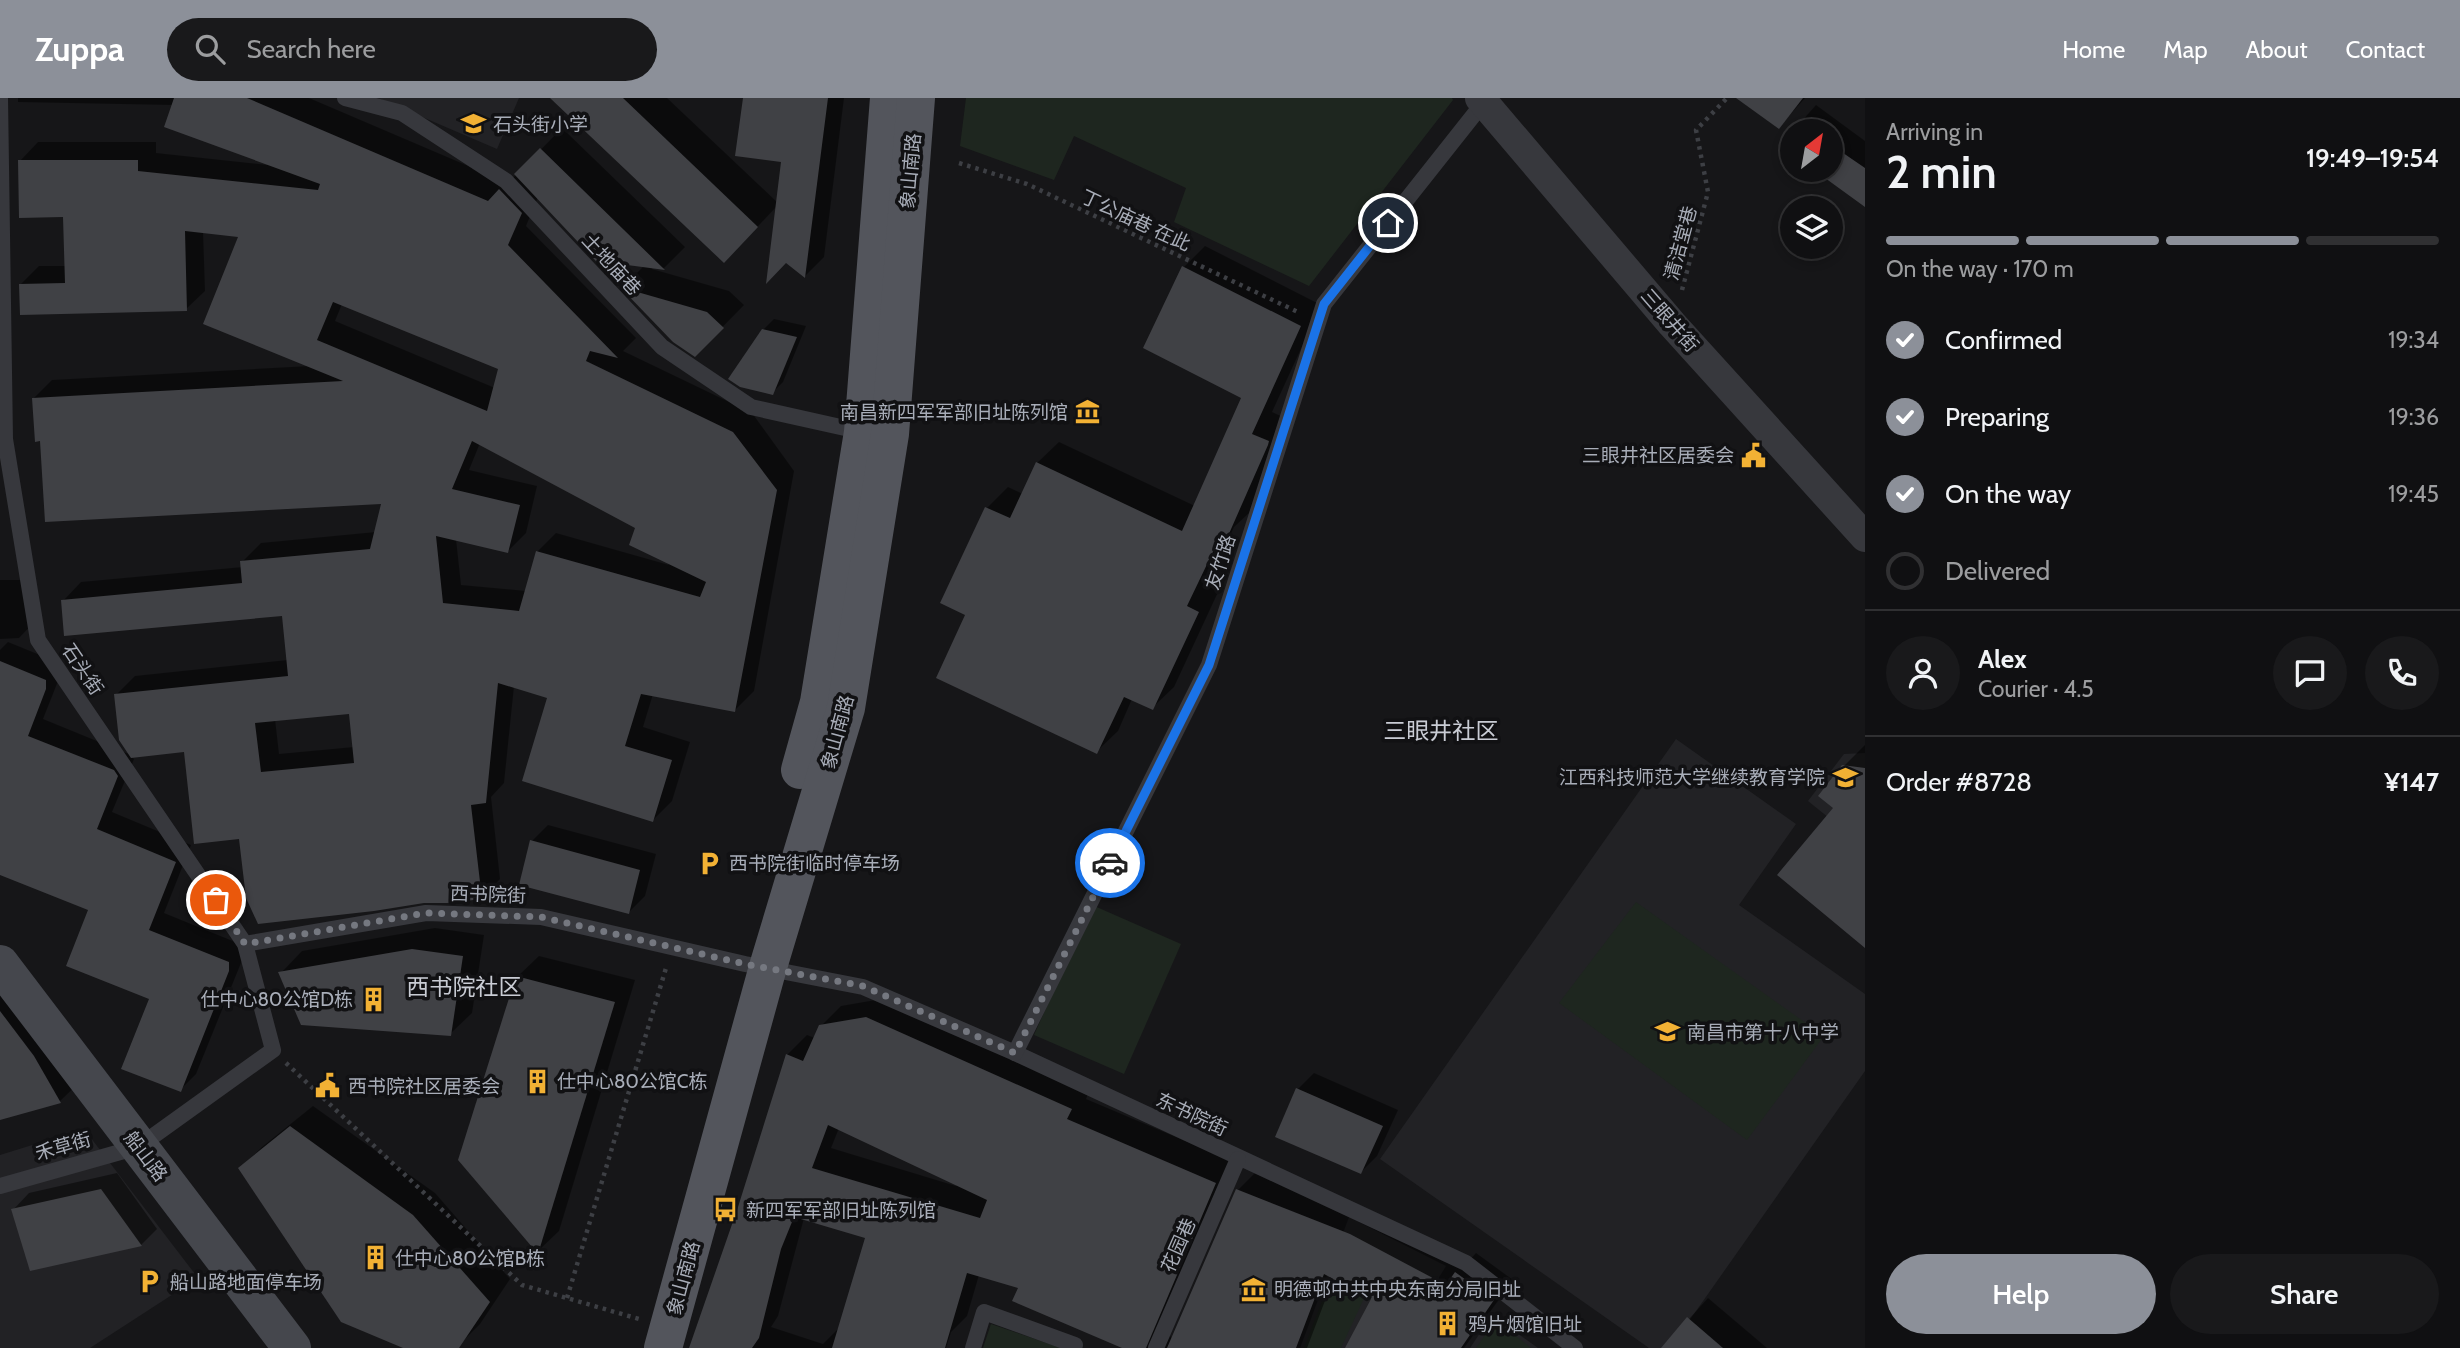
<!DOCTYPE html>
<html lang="en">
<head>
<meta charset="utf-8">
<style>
	:root { --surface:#101012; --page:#19191b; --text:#f1f3f6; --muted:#9c9d9f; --line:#303032; --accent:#8c9099 }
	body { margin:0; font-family:Cabin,"Noto Sans SC",sans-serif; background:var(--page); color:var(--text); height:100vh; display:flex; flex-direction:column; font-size:26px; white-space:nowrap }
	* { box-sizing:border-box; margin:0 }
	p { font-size:23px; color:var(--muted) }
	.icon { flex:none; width:38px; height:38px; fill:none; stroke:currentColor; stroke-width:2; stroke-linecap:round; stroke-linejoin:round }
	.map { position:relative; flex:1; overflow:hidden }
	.side { display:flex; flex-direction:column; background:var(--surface); width:595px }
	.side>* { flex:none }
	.needle { width:46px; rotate:31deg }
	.controls { position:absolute; left:1780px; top:21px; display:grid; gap:14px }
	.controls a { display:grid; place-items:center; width:63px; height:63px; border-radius:50%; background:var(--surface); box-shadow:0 4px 10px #0003,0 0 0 2px var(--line); font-size:35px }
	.pin { position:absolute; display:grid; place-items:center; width:60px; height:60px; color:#fff; margin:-30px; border:4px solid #fff; border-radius:50%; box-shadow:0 2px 7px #0007 }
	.courier { position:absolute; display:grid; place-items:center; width:70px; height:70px; margin:-35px; border:5px solid #1a73e8; border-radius:50%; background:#fff; color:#222; box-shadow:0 2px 9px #0007 }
	.headline em { font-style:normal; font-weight:600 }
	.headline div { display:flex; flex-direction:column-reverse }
	.headline { display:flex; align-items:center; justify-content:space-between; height:119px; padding:0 21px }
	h1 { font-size:46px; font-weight:600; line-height:52px }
	.bar { display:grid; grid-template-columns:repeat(4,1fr); gap:10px 7px; align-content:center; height:84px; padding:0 21px }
	.bar i { height:9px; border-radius:5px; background:var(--line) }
	.bar .on { background:var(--accent) }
	.bar p { grid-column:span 4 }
	.line { display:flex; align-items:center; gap:18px; padding:0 21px; border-top:2px solid var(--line) }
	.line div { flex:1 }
	.round { display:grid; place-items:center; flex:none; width:74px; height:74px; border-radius:37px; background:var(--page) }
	ol { padding:0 21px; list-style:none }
	li { display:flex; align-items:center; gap:21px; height:77px }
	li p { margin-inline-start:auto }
	li .icon { padding:7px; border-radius:50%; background:var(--accent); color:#fff; stroke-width:4 }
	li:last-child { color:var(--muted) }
	li i { width:38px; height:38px; border:4px solid var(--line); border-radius:50% }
	.primary-button { display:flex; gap:14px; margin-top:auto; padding:14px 21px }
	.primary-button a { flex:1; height:80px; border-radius:42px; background:var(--accent); color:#fff; font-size:28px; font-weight:600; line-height:80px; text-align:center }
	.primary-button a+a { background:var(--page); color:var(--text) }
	header { display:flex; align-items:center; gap:42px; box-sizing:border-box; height:98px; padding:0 35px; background:var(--accent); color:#fff }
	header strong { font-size:33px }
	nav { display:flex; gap:38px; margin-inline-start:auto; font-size:24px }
	.search { width:490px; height:63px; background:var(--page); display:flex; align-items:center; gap:18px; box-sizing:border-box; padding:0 24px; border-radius:38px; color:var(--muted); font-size:26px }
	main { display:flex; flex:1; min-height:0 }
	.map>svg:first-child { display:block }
	.built { fill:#222225 }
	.green { fill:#1e261f }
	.shadow { fill:#0007; fill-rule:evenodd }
	.building { fill:#404145; fill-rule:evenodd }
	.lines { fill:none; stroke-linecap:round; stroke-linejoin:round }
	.path { stroke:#3d3f44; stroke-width:4.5; stroke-dasharray:3.5 5; stroke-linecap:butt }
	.lane { stroke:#37383d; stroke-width:16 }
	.street { stroke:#37383d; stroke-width:30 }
	.secondary { stroke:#45474d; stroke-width:38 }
	.primary { stroke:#53555c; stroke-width:38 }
	.done { stroke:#757880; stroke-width:7; stroke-dasharray:0 12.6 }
	.route { stroke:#1a73e8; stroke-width:9 }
	.labels { text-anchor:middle; stroke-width:7; stroke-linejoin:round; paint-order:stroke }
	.poi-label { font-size:19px; fill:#a8adb8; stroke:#111113; text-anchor:start }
	.street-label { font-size:19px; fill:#a8adb8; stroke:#111113 }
	.quarter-label { font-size:23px; fill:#c9ccd4; stroke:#111113 }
</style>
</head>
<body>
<header>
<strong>Zuppa</strong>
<div class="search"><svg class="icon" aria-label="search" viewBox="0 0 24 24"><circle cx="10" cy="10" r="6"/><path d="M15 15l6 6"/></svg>Search here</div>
<nav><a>Home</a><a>Map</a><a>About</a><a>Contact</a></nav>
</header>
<main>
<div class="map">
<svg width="1865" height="1250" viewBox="0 0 1865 1250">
	<rect width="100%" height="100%" fill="#161618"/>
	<g class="built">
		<path d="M378 0H519L497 51Z"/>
		<path d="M1676 641 1796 726 1739 807 1865 896V973L1670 1250H1649L1380 1061Z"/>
		<path d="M1865 655V749L1808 703 1844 656Z"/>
		<path d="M84 1031 198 1180 90 1250H0V1057Z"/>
		<path d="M1349 1119 1446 1168 1396 1250H1300Z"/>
		<path d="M1492 1217 1538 1250H1470Z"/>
	</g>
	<g class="green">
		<path d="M966 0H1452L1453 2 1309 188 1174 124 1186 90 1074 38 1054 82 960 48Z"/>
		<path d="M1636 804 1824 938 1747 1042 1559 905Z"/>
		<path d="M1092 807 1181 846 1124 976 1034 937Z"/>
		<path d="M1329 1185 1365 1198 1341 1250H1304Z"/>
		<path d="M1494 1224H1498L1531 1250H1476Z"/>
		<path d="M991 1226 1061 1250H983Z"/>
	</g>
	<g class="shadow">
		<path d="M18 0H309L508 85 562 30 685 149 664 170 653 169 652 171 729 193 744 207 695 257 674 243 623 189 644 168 621 165 610 176 538 99 526 128 636 240 623 253 752 315 794 373 754 593 735 612 653 596 643 629 690 644 672 703 653 722 549 599 514 588 504 685 491 699 500 781 482 800 241 740 186 652 131 658 134 661 112 714 191 747 164 815 245 848V855L196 976 180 992 151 900 91 811 0 711V552L8 544 62 566V573L43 621 131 657 116 597 135 578 288 562 283 516 63 503 81 484 243 469 242 464 261 445 376 434 383 404 41 341 34 300 52 282 310 268 241 137 203 133 205 193 186 211 20 187 39 168H66L64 117 20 63 38 44H156V55L268 67 173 7 18 4ZM342 206 500 270 495 290 335 223ZM480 345 637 429 669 467 556 435 537 454 526 493 461 487 456 441 508 453 526 435 537 388 469 372ZM350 614 354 649 279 656 275 621Z"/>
		<path d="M553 0H667L778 105 783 62 744 0H844L824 159 805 178 777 108 746 141Z"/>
		<path d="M1739 0H1805L1779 29Z"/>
		<path d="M1816 7 1865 43V107L1817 72H1830V33H1793Z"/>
		<path d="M1205 148 1321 207 1272 314 1289 322V325L1249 415 1234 429 1207 487 1219 492 1174 589 1152 610 1132 601 1118 633 1096 654 967 516 987 410 1008 389 1023 396 1037 365 1059 344 1195 408 1243 299 1145 249 1184 169Z"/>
		<path d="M774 221 806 228 783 284 772 295 763 232Z"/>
		<path d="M0 482H28L37 521 19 540 0 541Z"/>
		<path d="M1865 647V848L1836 709 1844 668Z"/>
		<path d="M548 727 656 756 645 798 629 814 532 743Z"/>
		<path d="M435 830 484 837 472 915 450 936 281 875 302 853Z"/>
		<path d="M539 858 635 882 559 1133 538 1153 517 879Z"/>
		<path d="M0 863 82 982 60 1003 0 1020Z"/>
		<path d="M887 900 1090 991 1086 1001 1235 1064 1167 1235 1173 1241 1238 1092 1258 1072 1465 1167 1476 1155 1513 1182 1464 1250H1354L1373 1200 1334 1179 1307 1250H1127L1020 1189 979 1177 967 1218 951 1234 946 1250H691L740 1109 787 957 807 937 815 940 821 928 841 908ZM839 1030 957 1086 956 1088 831 1050ZM804 1120 867 1138 840 1229 823 1246 771 1229 778 1218Z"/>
		<path d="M1314 975 1398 1012 1377 1058 1361 1074 1298 991Z"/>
		<path d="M313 1008 435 1095 510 1181 480 1226 458 1248 407 1250 241 1070 262 1049Z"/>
		<path d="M117 1075 157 1131 141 1147 13 1112 29 1095Z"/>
		<path d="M1708 1200 1767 1250H1663Z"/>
	</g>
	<g class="building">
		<path d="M174 0H247L488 103 499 91 522 115 508 147 618 260 590 253 586 263 733 334 777 392 735 614 641 596 625 648 672 662 653 724 522 683 547 600 498 585 486 705 471 707 482 801 447 805H424L374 813 258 826 246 800 239 741 194 746 184 654 131 660 119 642 114 596 288 578 282 518 64 538 61 502 242 485 240 463 370 451 381 406 45 424 40 343 35 344 32 300 343 283 203 226 238 139 185 133 187 213 20 217 19 186 65 185 63 119 19 120 18 62H138V73L318 92 320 86 164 29ZM333 204 498 271 487 313 317 242ZM472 343 635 430 629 447 706 484 700 499 536 453 519 513 443 505 436 438 508 455 520 407 452 391ZM349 616 354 665 261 674 255 625Z"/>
		<path d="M550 0H623L758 129 724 165Z"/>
		<path d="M743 0H828L805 180 786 165 766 186 781 64 735 58Z"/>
		<path d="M1736 0H1803L1779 31Z"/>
		<path d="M1799 22 1813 33H1792V56L1781 48Z"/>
		<path d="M1830 46 1865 70V109L1814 72H1830Z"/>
		<path d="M540 50 665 172 612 165 610 178 514 76Z"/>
		<path d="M1182 168 1301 228 1252 336 1269 343 1268 347 1228 438 1222 435 1187 508 1199 514 1153 612 1124 599 1097 656 936 580 965 517 940 505 985 409 1010 420 1036 364 1182 433 1241 300 1143 250Z"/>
		<path d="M620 189 707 214 724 230 695 259 673 244Z"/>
		<path d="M762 231 797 239 773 297 740 289 728 281Z"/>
		<path d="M0 563 46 582V591L28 638 114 672 118 678 97 731 176 764 149 832 229 864V873L181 994 121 971 149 901 66 868 88 812 0 777Z"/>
		<path d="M1842 667 1865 670V850L1777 777 1833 710 1818 698Z"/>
		<path d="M530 742 640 772 629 816 519 787Z"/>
		<path d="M412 851 463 858 451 938 301 927 278 874Z"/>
		<path d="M516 878 615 904 538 1156 458 1062Z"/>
		<path d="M0 913 34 958 61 1005 0 1022Z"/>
		<path d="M866 919 1072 1011 1067 1021 1216 1085 1146 1250H1122L1012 1203 1018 1190 967 1175 945 1250H832L865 1140 794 1119 781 1151 759 1240 752 1250H689L738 1109 786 956 803 963 819 927ZM828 1027 987 1102 980 1120 812 1070Z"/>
		<path d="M1296 990 1383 1028 1361 1076 1275 1039Z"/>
		<path d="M290 1028 413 1117 490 1204 459 1250H403L341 1224 238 1070Z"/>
		<path d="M101 1091 142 1148 30 1173 11 1111Z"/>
		<path d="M1236 1091 1350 1136 1446 1187 1455 1174 1494 1202 1461 1250H1345L1371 1201 1324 1176 1296 1250H1167Z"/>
		<path d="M1687 1219 1723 1250H1661Z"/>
	</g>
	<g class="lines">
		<g class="path">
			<path d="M959 65 1027 86 1298 214"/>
			<path d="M1682 192 1708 94 1696 32 1727 0"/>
			<path d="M286 965 522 1187 639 1221"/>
			<path d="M567 1200 666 870"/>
		</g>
		<g class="lane">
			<path d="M345 0 402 15 506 83 662 249 751 309 863 334"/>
			<path d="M245 846 426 815 541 819 745 866 863 889 1015 955 1466 1165 1575 1250"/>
			<path d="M1015 955 1209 567 1324 206 1484 4"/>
			<path d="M0 1088 138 1049 273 952 245 846 38 542 5 341 0 0"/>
			<path d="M973 1250 984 1214 1075 1247"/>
			<path d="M1156 1250 1238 1061"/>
		</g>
		<path class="street" d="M1480 0 1672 226 1865 439"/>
		<path class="secondary" d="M0 866 292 1250"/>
		<g class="primary">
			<path d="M800 672 819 604 863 334 889 0"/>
			<path d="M663 1250 768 869 846 610 890 336 916 0"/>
		</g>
	</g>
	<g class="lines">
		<path class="done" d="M216 802 245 846 426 815 541 819 745 866 863 888 1015 955 1110 765"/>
		<path class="route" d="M1110 765 1209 567 1324 206 1388 125"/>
	</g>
	<defs>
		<symbol id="school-bare" viewBox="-9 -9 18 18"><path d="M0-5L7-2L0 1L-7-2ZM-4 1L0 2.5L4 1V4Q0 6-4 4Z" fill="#f2b134" stroke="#111113" stroke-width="2.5" paint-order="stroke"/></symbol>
		<symbol id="museum-bare" viewBox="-9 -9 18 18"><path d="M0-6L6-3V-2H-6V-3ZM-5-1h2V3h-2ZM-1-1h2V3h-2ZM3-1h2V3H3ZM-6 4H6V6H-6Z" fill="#f2b134" stroke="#111113" stroke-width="2.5" paint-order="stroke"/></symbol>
		<symbol id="civic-bare" viewBox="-9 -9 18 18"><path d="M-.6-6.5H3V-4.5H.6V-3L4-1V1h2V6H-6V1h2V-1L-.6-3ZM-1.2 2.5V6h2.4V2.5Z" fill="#f2b134" stroke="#111113" stroke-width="2.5" paint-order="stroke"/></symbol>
		<symbol id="parking-bare" viewBox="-9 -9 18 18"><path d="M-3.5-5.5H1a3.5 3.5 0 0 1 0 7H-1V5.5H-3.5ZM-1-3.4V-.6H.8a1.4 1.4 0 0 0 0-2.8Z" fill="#f2b134" stroke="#111113" stroke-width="2.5" paint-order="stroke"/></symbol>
		<symbol id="building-bare" viewBox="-9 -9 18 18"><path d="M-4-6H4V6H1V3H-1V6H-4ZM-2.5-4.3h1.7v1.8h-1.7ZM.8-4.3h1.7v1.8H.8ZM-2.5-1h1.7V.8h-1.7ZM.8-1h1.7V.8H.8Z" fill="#f2b134" stroke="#111113" stroke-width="2.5" paint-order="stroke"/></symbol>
		<symbol id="bus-bare" viewBox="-9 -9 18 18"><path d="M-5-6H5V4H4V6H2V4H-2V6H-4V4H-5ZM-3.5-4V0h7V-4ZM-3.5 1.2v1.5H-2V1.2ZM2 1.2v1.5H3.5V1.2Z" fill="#f2b134" stroke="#111113" stroke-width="2.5" paint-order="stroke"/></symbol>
	</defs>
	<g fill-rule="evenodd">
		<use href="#school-bare" x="456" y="8" width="35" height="35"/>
		<use href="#museum-bare" x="1070" y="296" width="35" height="35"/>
		<use href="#civic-bare" x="1736" y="340" width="35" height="35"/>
		<use href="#school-bare" x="1828" y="662" width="35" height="35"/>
		<use href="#parking-bare" x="692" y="748" width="35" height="35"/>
		<use href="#building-bare" x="356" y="884" width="35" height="35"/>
		<use href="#school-bare" x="1650" y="916" width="35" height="35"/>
		<use href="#building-bare" x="520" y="966" width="35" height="35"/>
		<use href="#civic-bare" x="310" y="970" width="35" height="35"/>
		<use href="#bus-bare" x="708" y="1094" width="35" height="35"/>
		<use href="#building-bare" x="358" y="1142" width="35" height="35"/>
		<use href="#parking-bare" x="132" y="1166" width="35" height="35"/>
		<use href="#museum-bare" x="1236" y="1174" width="35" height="35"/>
		<use href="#building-bare" x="1430" y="1208" width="35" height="35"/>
	</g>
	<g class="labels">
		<g class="poi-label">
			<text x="493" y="33">石头街小学</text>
			<text x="1068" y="321" text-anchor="end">南昌新四军军部旧址陈列馆</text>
			<text x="1734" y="364" text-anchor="end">三眼井社区居委会</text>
			<text x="1825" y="686" text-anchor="end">江西科技师范大学继续教育学院</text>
			<text x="729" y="772">西书院街临时停车场</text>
			<text x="353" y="908" text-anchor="end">仕中心80公馆D栋</text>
			<text x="1687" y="941">南昌市第十八中学</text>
			<text x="557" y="990">仕中心80公馆C栋</text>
			<text x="348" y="995">西书院社区居委会</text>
			<text x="746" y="1119">新四军军部旧址陈列馆</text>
			<text x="395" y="1167">仕中心80公馆B栋</text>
			<text x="170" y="1191">船山路地面停车场</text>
			<text x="1274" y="1198">明德邨中共中央东南分局旧址</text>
			<text x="1468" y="1233">鸦片烟馆旧址</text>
		</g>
		<g class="street-label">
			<text transform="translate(910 73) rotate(-85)" y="7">象山南路</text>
			<text transform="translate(1136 122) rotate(25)" y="7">丁公庙巷 在此</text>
			<text transform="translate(1680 145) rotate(-75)" y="7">清洁堂巷</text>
			<text transform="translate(612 166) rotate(47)" y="7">土地庙巷</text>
			<text transform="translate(1670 222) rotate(49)" y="7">三眼井街</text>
			<text transform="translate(1220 464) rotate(-72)" y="7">友竹路</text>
			<text transform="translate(83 571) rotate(56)" y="7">石头街</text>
			<text transform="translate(837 634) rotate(-75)" y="7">象山南路</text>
			<text transform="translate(488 796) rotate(2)" y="7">西书院街</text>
			<text transform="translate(1192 1016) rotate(25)" y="7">东书院街</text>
			<text transform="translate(63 1048) rotate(-16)" y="7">禾草街</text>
			<text transform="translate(146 1058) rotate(53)" y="7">船山路</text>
			<text transform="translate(1178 1147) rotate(-66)" y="7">花园巷</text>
			<text transform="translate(683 1180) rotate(-75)" y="7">象山南路</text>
		</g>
		<g class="quarter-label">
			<text x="1441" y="641">三眼井社区</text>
			<text x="464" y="897">西书院社区</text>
		</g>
	</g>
</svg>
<div class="controls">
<a><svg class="needle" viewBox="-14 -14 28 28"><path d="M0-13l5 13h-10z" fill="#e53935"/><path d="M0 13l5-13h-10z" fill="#9c9d9f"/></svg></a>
<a><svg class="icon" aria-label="layers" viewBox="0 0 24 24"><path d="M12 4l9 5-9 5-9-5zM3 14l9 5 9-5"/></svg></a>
</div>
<div class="pin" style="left:216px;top:802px;background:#ea580c"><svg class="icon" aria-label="bag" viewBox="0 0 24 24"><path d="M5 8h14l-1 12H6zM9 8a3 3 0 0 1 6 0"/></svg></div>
<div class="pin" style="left:1388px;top:125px;background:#1f2937"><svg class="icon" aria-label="home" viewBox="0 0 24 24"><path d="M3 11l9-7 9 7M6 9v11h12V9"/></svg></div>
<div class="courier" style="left:1110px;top:765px"><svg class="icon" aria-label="car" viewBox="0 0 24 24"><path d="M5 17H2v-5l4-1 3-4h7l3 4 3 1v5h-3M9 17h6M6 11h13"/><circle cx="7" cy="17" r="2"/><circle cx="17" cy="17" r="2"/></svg></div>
</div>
<section class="side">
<div class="headline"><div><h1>2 min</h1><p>Arriving in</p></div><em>19:49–19:54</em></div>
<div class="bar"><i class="on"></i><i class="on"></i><i class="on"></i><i></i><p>On the way · 170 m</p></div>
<ol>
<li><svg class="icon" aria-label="check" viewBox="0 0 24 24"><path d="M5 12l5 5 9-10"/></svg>Confirmed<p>19:34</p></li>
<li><svg class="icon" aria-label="check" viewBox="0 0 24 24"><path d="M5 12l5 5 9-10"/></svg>Preparing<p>19:36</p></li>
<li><svg class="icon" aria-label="check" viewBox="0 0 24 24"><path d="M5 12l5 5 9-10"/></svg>On the way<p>19:45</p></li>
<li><i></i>Delivered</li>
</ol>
<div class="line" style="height:126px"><a class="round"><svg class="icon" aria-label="person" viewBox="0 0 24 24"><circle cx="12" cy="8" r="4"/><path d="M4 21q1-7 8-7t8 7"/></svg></a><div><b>Alex</b><p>Courier · 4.5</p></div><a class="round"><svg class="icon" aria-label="chat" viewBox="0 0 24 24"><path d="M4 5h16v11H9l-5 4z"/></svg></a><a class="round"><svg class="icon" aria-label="phone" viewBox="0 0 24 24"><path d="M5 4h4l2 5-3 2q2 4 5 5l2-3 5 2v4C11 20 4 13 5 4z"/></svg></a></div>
<div class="line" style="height:91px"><div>Order #8728</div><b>¥147</b></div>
<div class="primary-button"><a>Help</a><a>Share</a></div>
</section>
</main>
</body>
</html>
